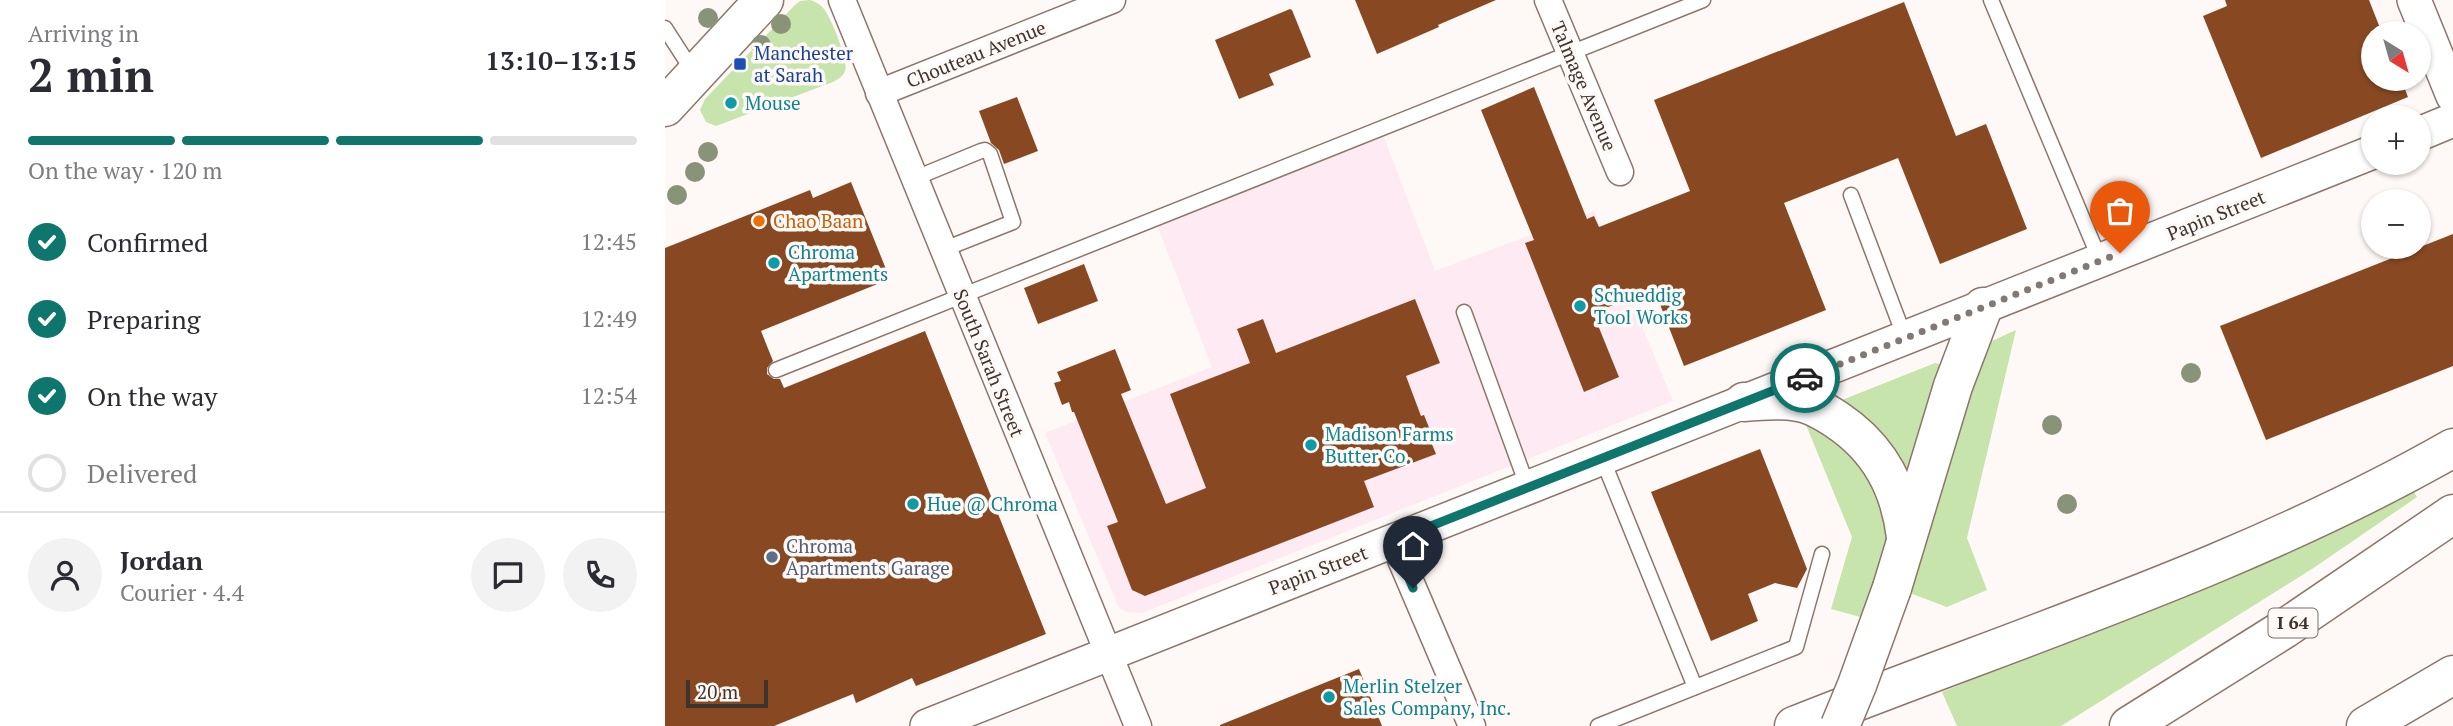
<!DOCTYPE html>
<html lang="en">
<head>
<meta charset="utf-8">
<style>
	:root { --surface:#fff; --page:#f2f2f3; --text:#2b2b33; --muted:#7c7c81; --line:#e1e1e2; --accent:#0f766e }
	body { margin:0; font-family:"PT Serif",serif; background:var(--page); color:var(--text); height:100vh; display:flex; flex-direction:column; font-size:26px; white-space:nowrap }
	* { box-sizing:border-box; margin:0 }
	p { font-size:23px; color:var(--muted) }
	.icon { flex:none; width:38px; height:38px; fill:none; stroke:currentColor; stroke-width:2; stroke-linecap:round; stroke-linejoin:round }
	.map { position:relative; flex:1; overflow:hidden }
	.side { display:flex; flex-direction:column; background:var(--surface); width:665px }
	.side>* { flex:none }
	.needle { width:46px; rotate:143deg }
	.fabs { position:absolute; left:1696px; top:21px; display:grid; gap:14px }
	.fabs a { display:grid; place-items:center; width:70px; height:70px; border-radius:50%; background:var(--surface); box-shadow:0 2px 5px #0004; font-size:35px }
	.scale { position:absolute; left:21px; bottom:18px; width:82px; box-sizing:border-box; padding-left:7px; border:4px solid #3e342e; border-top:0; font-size:19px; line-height:24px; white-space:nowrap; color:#3e342e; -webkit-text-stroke:5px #fef9f6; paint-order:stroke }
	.pin { position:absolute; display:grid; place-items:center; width:60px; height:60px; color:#fff; margin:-72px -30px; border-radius:50% 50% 50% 0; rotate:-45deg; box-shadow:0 0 7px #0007 }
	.pin .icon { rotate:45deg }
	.courier { position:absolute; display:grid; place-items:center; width:70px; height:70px; margin:-35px; border:5px solid #0f766e; border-radius:50%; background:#fff; color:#222; box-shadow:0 2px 9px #0007 }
	.head em { font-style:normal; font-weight:800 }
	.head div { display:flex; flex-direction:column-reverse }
	.head { display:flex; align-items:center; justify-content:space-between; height:119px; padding:0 28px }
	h1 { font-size:46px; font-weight:800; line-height:52px }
	.bar { display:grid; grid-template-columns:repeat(4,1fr); gap:10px 7px; align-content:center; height:84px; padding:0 28px }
	.bar i { height:9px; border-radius:5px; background:var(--line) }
	.bar .selected { background:var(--accent) }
	.bar p { grid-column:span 4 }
	.line { display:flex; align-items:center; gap:18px; padding:0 28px; border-top:2px solid var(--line) }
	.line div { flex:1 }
	.round { display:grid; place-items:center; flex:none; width:74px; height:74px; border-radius:37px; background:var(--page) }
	ol { padding:0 28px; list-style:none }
	li { display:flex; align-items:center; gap:21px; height:77px }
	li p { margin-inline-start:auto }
	li .icon { padding:7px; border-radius:50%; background:var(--accent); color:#fff; stroke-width:4 }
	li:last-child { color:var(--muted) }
	li i { width:38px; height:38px; border:4px solid var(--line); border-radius:50% }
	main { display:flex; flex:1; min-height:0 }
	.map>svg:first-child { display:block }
	.industrial { fill:#fdeaf3 }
	.green { fill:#c7e4ad }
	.building { fill:#884922 }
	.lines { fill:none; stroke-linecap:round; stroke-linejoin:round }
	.service-casing { stroke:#8d7669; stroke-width:17 }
	.minor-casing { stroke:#8d7669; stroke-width:29 }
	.tertiary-casing { stroke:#8d7669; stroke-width:36 }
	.secondary-casing { stroke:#8d7669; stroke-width:41 }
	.motorway-casing { stroke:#8d7669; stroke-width:41 }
	.service { stroke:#fff; stroke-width:14 }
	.minor { stroke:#fff; stroke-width:26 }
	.tertiary { stroke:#fff; stroke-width:33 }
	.secondary { stroke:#fff; stroke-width:38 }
	.motorway { stroke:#fff; stroke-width:38 }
	.motorway-bridge-casing { stroke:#8d7669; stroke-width:41; stroke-linecap:butt }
	.motorway-bridge { stroke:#fff; stroke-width:38 }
	.tree { fill:#899377 }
	.done { stroke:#817974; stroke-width:7; stroke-dasharray:0 12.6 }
	.route { stroke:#0f766e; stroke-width:9 }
	.transit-dot { fill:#1a4fb4; stroke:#fef9f6; stroke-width:2.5 }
	.culture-dot { fill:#0f9aa8; stroke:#fef9f6; stroke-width:2.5 }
	.food-dot { fill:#e8710a; stroke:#fef9f6; stroke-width:2.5 }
	.service-dot { fill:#5c6f8a; stroke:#fef9f6; stroke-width:2.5 }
	.labels { text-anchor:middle; stroke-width:7; stroke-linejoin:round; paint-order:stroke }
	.shield { fill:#fef9f6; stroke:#786f6a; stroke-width:2 }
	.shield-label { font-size:18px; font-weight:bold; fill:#3e342e }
	.transit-label { font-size:19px; fill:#164399; stroke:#fef9f6; text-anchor:start }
	.street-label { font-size:19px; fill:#3e342e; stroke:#fef9f6 }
	.culture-label { font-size:19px; fill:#0d838f; stroke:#fef9f6; text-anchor:start }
	.food-label { font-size:19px; fill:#c56008; stroke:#fef9f6; text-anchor:start }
	.service-label { font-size:19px; fill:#4e5e75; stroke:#fef9f6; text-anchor:start }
</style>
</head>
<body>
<main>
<section class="side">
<div class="head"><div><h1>2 min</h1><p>Arriving in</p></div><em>13:10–13:15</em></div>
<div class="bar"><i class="selected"></i><i class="selected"></i><i class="selected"></i><i></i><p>On the way · 120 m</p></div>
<ol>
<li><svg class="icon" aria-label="check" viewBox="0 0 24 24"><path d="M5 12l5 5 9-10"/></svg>Confirmed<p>12:45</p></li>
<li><svg class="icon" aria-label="check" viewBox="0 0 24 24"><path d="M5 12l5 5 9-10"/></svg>Preparing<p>12:49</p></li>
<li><svg class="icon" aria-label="check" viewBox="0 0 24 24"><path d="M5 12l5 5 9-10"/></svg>On the way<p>12:54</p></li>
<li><i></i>Delivered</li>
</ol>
<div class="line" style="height:126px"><a class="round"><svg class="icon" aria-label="person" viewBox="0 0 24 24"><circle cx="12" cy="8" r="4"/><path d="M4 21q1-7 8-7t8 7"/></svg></a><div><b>Jordan</b><p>Courier · 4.4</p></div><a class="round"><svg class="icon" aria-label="chat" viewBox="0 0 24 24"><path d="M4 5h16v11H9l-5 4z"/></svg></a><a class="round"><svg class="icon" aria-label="phone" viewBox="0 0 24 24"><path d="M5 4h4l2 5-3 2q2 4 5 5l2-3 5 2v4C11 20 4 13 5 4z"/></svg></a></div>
</section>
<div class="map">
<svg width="1788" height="726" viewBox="0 0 1788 726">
	<rect width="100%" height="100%" fill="#fef9f6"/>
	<path class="industrial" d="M714 124 770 271 929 211 1008 401 477 613 463 612 454 608 380 433 547 367 487 212Z"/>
	<g class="green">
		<path d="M145 0C151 2 155 4 159 9 166 18 184 61 180 71 178 77 173 79 168 82L51 126 41 122 35 110 40 99 130 5 135 1Z"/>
		<path d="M1351 330 1302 538 1322 590 1282 607 1242 592 1318 345Z"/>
		<path d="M1270 363 1278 365 1247 478 1192 411 1177 400Z"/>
		<path d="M1141 425 1171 440 1188 453 1216 492 1224 538 1199 618 1166 609 1187 537Z"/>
		<path d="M1749 492 1752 497 1650 567 1396 726H1292L1277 692 1658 537Z"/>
	</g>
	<g class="building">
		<path d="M690 0H831L773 25 774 27 712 54Z"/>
		<path d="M1560 0H1704L1717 33H1708V79H1736L1743 97 1596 158 1538 16 1562 6Z"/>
		<path d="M1239 2 1291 136 1321 124 1362 229 1275 264 1233 158 1119 203 1161 310 1019 366 989 289 928 313 954 377 919 392 860 243 869 240 816 110 869 87 922 219 929 216 934 227 1025 191 989 100Z"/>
		<path d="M625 9 627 10 646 57 604 74 609 85 574 99 550 40Z"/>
		<path d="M352 97 373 151 339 164 334 150 326 143 314 111Z"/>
		<path d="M186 182 225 279 96 331 108 361 102 368V374L109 379H115L119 388 260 331 381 634 251 686 247 678 191 703 188 694 109 726H0V248L145 190 148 198Z"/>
		<path d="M1788 234V366L1601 440 1555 326Z"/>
		<path d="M419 264 433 301 373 324 359 288Z"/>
		<path d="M750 299 775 363 741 376 756 416 759 415 767 435 764 437 771 454 699 481 709 507 480 596 467 590 442 526 453 522 409 412H407L404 402 397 405 389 383 396 381 392 372 450 349 466 390 456 394 501 504 541 488 505 394 585 363 572 329 598 319 611 353Z"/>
		<path d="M1095 449 1142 569 1132 588 1110 583 1083 594 1093 621 1046 641 986 492Z"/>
		<path d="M694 669 717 726H555V725Z"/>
	</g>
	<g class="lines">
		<defs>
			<g id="service">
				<path d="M1326 0 1435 260"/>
				<path d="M0 28 29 73"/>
				<path d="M248 179 316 151 320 150 325 154 348 222 277 250"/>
				<path d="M1186 195 1240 338"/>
				<path d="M799 312 863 488"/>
				<path d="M111 370 1038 0"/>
				<path d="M937 458 1030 687"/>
				<path d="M933 726 1131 647 1157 554"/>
			</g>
			<g id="minor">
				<path d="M177 0 473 726"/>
				<path d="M883 0 955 172"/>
				<path d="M214 93 447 0"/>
				<path d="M728 541 807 726"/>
			</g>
			<g id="tertiary">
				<path d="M1749 0 1788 96"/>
				<path d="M1754 134 1788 120"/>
				<path d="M262 726 1708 152"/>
			</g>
			<path id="secondary" d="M0 107 99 0"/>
			<g id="motorway">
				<path d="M1079 402C1097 401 1115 398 1133 402 1147 404 1160 412 1172 420 1214 448 1235 487 1241 537"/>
				<path d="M1227 588 1288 386 1318 307"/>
				<path d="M1129 726C1350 638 1581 566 1788 448"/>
				<path d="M1464 726 1619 629 1788 514"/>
				<path d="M1701 726 1788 675"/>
			</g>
		</defs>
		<use href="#service" class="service-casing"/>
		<use href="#minor" class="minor-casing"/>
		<use href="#tertiary" class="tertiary-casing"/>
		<use href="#secondary" class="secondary-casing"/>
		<use href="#motorway" class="motorway-casing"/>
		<use href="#service" class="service"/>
		<use href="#minor" class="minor"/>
		<use href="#tertiary" class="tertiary"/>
		<use href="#secondary" class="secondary"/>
		<use href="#motorway" class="motorway"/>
		<defs>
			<path id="motorway-bridge" d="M1175 726 1192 685 1227 588"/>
		</defs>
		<use href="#motorway-bridge" class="motorway-bridge-casing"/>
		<use href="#motorway-bridge" class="motorway-bridge"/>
	</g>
	<g class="tree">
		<circle cx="43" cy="18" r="10"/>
		<circle cx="116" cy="24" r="10"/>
		<circle cx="96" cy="45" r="10"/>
		<circle cx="43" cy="152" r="10"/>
		<circle cx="30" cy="172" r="10"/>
		<circle cx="12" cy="195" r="10"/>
		<circle cx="1526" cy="373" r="10"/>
		<circle cx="1387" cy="425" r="10"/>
		<circle cx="1402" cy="504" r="10"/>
	</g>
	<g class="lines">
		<path class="done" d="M1140 378 1455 253"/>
		<path class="route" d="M748 588 728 541 1140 378"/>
	</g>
	<rect class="transit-dot" x="68" y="57" width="14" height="14" rx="3.5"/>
	<g class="culture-dot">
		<circle cx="66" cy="103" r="7"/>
		<circle cx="109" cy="263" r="7"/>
		<circle cx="915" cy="306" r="7"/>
		<circle cx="646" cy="445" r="7"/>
		<circle cx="248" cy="504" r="7"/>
		<circle cx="664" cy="697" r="7"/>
	</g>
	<circle class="food-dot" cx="94" cy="221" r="7"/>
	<circle class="service-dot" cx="107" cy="557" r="7"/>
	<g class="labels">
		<rect class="shield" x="1603.5" y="608.5" width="49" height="29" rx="5"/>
		<g class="shield-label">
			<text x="1628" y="629">I 64</text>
		</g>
		<g class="transit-label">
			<text x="89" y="60">Manchester<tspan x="89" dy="22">at Sarah</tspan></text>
		</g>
		<g class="street-label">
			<text transform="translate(311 54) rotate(-22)" y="7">Chouteau Avenue</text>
			<text transform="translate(919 86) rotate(67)" y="7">Talmage Avenue</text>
			<text transform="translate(1551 215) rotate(-22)" y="7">Papin Street</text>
			<text transform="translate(324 363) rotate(68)" y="7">South Sarah Street</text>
			<text transform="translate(653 570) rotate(-21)" y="7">Papin Street</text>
		</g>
		<g class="culture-label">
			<text x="80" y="110">Mouse</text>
			<text x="123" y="259">Chroma<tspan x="123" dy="22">Apartments</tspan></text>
			<text x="929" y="302">Schueddig<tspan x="929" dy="22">Tool Works</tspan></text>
			<text x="660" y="441">Madison Farms<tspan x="660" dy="22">Butter Co.</tspan></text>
			<text x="262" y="511">Hue @ Chroma</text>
			<text x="678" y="693">Merlin Stelzer<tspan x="678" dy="22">Sales Company, Inc.</tspan></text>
		</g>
		<g class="food-label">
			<text x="108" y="228">Chao Baan</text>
		</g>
		<g class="service-label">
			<text x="121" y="553">Chroma<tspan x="121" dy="22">Apartments Garage</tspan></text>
		</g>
	</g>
</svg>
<div class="fabs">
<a><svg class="needle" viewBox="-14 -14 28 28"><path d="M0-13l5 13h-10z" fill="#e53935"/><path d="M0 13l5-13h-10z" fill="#7c7c81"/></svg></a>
<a>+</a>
<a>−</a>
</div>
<div class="scale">20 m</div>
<div class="pin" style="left:1455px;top:253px;background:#ea580c"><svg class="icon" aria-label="bag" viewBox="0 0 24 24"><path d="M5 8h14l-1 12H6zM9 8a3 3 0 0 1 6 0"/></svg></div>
<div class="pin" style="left:748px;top:588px;background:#1f2937"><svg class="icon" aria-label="home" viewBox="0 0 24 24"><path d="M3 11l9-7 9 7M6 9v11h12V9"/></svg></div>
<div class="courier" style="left:1140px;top:378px"><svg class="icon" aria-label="car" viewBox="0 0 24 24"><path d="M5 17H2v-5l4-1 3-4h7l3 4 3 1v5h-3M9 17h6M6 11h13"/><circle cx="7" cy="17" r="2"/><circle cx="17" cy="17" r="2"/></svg></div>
</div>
</main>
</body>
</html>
